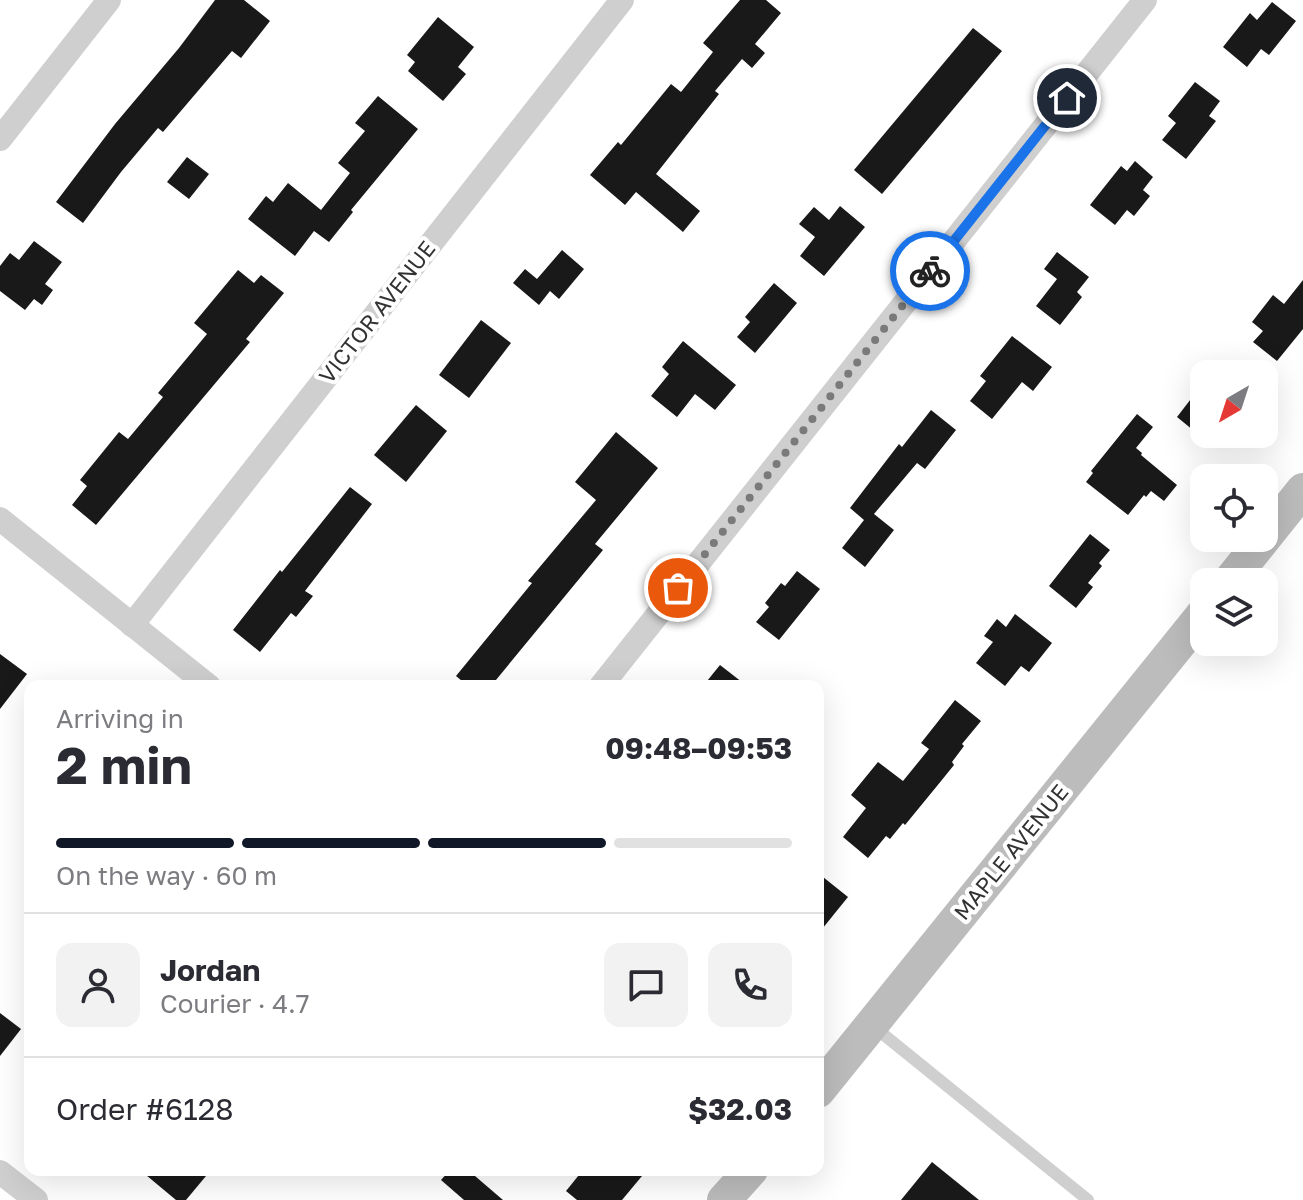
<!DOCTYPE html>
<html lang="en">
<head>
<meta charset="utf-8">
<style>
	:root { --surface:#fff; --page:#f2f2f3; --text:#2b2b33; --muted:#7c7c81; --line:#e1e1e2; --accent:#111827 }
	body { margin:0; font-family:"Golos Text",sans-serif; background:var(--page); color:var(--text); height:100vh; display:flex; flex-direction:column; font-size:30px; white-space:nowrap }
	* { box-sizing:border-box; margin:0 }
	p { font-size:26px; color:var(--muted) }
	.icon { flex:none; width:44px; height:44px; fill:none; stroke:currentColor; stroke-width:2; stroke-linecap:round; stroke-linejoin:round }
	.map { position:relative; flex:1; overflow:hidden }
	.side { position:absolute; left:24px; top:680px; width:800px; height:496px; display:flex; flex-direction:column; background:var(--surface); border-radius:16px; box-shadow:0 8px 32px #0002 }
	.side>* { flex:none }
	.needle { width:52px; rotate:219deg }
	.buttons { position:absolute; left:1190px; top:360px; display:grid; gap:16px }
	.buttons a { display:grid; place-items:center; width:88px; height:88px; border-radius:16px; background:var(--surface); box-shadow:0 8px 32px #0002; font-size:40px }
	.pin { position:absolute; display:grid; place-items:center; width:68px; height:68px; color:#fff; margin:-34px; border:4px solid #fff; border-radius:50%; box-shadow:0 2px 8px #0007 }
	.courier { position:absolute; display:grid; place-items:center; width:80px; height:80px; margin:-40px; border:6px solid #1a73e8; border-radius:50%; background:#fff; color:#222; box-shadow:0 2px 10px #0007 }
	.head em { font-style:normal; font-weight:700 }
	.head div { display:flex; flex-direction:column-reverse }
	.head { display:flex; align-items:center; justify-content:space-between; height:136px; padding:0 32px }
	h1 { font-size:52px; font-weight:700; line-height:60px }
	.bar { display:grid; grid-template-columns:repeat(4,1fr); gap:12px 8px; align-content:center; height:96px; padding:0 32px }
	.bar i { height:10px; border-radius:6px; background:var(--line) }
	.bar .on { background:var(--accent) }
	.bar p { grid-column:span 4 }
	.line { display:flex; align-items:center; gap:20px; padding:0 32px; border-top:2px solid var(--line) }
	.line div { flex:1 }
	.round { display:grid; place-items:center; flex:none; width:84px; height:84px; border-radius:16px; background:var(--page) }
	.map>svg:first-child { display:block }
	.building { fill:#191919 }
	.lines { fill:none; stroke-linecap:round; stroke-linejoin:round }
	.lane { stroke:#cfcfcf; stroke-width:12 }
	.street { stroke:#cfcfcf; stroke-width:24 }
	.secondary { stroke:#bcbcbc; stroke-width:34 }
	.done { stroke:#7a7a7a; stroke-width:8; stroke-dasharray:0 14.4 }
	.route { stroke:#1a73e8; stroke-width:10 }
	.labels { text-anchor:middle; stroke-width:8; stroke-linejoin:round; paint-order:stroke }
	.street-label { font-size:22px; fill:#323232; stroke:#fff }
</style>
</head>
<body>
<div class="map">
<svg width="1303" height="1200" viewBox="0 0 1303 1200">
	<rect width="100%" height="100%" fill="#fff"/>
	<g class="building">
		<path d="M215 0H244L270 21 241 58 232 51 163 132 158 128 121 172 83 223 56 202 115 124 179 48Z"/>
		<path d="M740 0H766L781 13 755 44 765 53 752 68 742 59 715 91 719 94 656 174 700 211 683 232 636 192 625 205 590 175 618 142 621 145 671 84 681 92 713 52 703 43Z"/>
		<path d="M1272 2 1296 21 1269 55 1261 49 1247 67 1223 47 1250 13 1257 20Z"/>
		<path d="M438 17 474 47 458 67 466 74 443 101 408 71 415 62 407 55Z"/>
		<path d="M973 28 1002 51 882 194 854 170Z"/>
		<path d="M1195 82 1220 101 1209 116 1216 121 1186 159 1162 140 1176 123 1168 116Z"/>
		<path d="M378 96 418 129 351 210 353 212 329 242 314 231 295 256 248 219 266 196 273 202 288 183 321 210 350 173 338 163 365 131 355 123Z"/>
		<path d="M187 157 209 174 189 199 167 182Z"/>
		<path d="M1135 161 1153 177 1143 190 1150 196 1134 216 1127 210 1115 225 1090 205 1121 166 1127 171Z"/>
		<path d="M840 206 865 227 824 276 800 256 815 237 799 224 814 207 829 220Z"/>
		<path d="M34 241 62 262 45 284 53 290 42 305 34 299 25 310 0 291V266L10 253 19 260Z"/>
		<path d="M562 250 584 269 559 299 550 291 539 305 513 283 525 269 537 279Z"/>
		<path d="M1057 252 1089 277 1077 292 1082 297 1060 325 1036 306 1057 279 1044 269Z"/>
		<path d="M238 270 254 283 261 275 284 293 246 339 250 342 96 525 72 505 87 486 80 480 119 432 128 439 163 397 158 393 207 334 194 323Z"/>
		<path d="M1303 280V329L1277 361 1253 342 1263 331 1252 322 1273 295 1284 304Z"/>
		<path d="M774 283 797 303 755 353 737 337 750 322 745 317Z"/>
		<path d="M481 320 511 343 469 398 439 375Z"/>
		<path d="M1012 336 1052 367 1033 391 1022 382 992 419 970 401 986 381 980 376Z"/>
		<path d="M683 341 736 385 715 410 695 394 677 417 651 396 669 374 662 367Z"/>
		<path d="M1204 382V439L1177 417Z"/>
		<path d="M416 405 447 431 406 482 374 455Z"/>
		<path d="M931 410 956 430 925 469 917 463 874 514 894 530 865 567 842 548 864 520 850 508 899 444 902 447Z"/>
		<path d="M1137 414 1153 427 1136 448 1142 453 1141 455 1177 485 1164 501 1151 491 1146 497 1144 495 1128 515 1086 482 1093 473 1091 471Z"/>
		<path d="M616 432 658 468 595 544 603 550 491 686H468L456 676 532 583 528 581 596 500 575 482Z"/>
		<path d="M350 487 372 504 305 591 313 596 296 617 291 613 260 652 233 630 280 570 282 572Z"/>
		<path d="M1090 534 1110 550 1099 563 1102 566 1088 583 1093 587 1076 608 1049 586Z"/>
		<path d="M797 571 820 589 779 640 756 622 769 607 765 603 781 583 785 586Z"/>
		<path d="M1015 614 1052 643 1029 672 1021 666 1005 686 976 663 993 642 984 636 997 619 1006 627Z"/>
		<path d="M0 654 27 674 0 709Z"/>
		<path d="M720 665 747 686H703Z"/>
		<path d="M955 700 981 721 962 744 964 746 952 762 954 765 937 786 905 825 903 823 890 839 886 836 868 858 843 837 866 808 851 795 878 762 903 781 929 749 921 743Z"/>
		<path d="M818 873 848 897 818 934Z"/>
		<path d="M0 1013 21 1029 0 1056Z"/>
		<path d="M932 1162 979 1200H901Z"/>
		<path d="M140 1170H211L186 1200H176Z"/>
		<path d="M450 1170H468L503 1200H464L441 1180Z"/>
		<path d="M583 1170H647L622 1200H577L566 1191Z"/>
	</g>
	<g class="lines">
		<path class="lane" d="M873 1026 1088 1200"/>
		<g class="street">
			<path d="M0 139 109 0"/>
			<path d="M0 519 209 686"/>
			<path d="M132 625 622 0"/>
			<path d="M601 686 1145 0"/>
			<path d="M0 1172 36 1200"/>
		</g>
		<g class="secondary">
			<path d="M1229 582 1303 490"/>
			<path d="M818 1091 1204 613"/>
			<path d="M724 1200 751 1170"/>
		</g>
	</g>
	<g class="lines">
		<path class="done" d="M678 588 930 271"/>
		<path class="route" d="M930 271 1067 98"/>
	</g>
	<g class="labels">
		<g class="street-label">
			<text transform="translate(377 312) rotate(-52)" y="8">VICTOR AVENUE</text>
			<text transform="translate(1011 852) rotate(-51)" y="8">MAPLE AVENUE</text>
		</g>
	</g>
</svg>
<div class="buttons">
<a><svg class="needle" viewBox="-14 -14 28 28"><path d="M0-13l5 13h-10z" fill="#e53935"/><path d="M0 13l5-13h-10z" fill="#7c7c81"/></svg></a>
<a><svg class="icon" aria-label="locate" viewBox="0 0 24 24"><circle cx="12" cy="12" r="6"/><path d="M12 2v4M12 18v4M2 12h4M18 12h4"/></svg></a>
<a><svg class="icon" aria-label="layers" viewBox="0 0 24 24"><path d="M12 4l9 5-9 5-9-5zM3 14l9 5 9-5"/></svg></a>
</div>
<div class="pin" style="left:678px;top:588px;background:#ea580c"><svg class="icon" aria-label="bag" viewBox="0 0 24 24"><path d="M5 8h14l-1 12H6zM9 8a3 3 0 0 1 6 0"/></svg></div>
<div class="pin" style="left:1067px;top:98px;background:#1f2937"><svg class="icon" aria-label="home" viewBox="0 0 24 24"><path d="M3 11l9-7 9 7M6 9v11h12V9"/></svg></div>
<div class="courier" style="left:930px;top:271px"><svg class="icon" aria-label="bike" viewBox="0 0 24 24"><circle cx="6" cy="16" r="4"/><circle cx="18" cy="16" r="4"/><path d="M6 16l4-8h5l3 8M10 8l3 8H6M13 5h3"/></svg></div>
<section class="side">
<div class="head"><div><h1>2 min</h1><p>Arriving in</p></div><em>09:48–09:53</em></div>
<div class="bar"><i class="on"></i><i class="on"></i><i class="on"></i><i></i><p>On the way · 60 m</p></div>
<div class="line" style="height:144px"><a class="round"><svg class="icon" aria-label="person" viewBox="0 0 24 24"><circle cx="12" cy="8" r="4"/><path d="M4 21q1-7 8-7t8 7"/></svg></a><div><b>Jordan</b><p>Courier · 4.7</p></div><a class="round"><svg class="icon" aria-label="chat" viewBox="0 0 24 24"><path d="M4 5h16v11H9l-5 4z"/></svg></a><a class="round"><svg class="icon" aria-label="phone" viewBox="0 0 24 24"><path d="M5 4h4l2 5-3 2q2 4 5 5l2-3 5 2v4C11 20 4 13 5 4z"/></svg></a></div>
<div class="line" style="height:104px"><div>Order #6128</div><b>$32.03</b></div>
</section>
</div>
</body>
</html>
